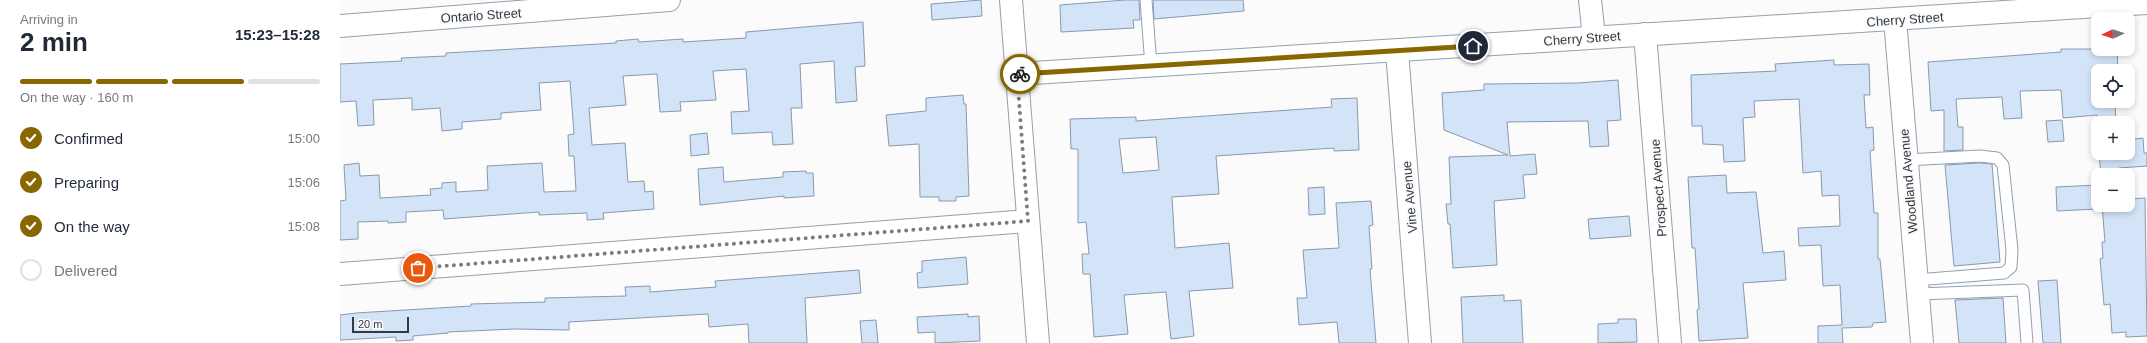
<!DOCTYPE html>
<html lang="en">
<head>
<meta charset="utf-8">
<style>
	:root { --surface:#fff; --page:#f2f2f3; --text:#1f2937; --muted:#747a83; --line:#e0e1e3; --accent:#886602 }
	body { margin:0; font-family:Arial,sans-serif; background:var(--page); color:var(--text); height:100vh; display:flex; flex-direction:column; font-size:15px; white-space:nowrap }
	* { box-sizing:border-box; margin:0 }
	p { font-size:13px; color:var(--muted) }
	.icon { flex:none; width:22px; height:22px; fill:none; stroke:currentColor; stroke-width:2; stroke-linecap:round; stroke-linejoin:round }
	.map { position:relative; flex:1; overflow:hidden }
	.side { display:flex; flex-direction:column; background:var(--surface); width:340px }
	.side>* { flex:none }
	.needle { width:26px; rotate:266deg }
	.fabs { position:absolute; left:1751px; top:12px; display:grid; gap:8px }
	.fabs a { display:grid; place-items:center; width:44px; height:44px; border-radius:8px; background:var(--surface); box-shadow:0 2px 6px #0003; font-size:20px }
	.scale { position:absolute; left:12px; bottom:10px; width:57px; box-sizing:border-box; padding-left:4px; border:2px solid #333941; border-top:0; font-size:11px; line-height:14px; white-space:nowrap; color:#333941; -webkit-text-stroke:3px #fbfbfb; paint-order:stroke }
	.pin { position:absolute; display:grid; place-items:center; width:34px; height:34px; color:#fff; margin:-17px; border:2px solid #fff; border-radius:50%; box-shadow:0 1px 4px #0007 }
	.courier { position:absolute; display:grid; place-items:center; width:40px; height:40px; margin:-20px; border:3px solid #886602; border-radius:50%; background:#fff; color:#222; box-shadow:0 1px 5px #0007 }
	.summary em { font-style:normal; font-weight:700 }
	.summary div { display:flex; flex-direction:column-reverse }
	.summary { display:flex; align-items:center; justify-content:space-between; height:68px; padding:0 20px }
	h1 { font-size:26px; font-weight:700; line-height:30px }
	.bar { display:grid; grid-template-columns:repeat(4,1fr); gap:6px 4px; align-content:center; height:48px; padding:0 20px }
	.bar i { height:5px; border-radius:3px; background:var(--line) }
	.bar .selected { background:var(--accent) }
	.bar p { grid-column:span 4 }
	ol { padding:0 20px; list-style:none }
	li { display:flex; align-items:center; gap:12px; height:44px }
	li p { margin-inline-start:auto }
	li .icon { padding:4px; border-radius:50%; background:var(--accent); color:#fff; stroke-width:4 }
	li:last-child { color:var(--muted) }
	li i { width:22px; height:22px; border:2px solid var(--line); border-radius:50% }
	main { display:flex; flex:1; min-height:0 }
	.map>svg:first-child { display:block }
	.building { fill:#d3e4f9; stroke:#8999ac; fill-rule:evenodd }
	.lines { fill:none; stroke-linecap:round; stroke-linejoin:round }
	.lane-casing { stroke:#90a0b3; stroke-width:13 }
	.street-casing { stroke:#90a0b3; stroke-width:24 }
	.lane { stroke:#fff; stroke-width:11 }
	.street { stroke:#fff; stroke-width:22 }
	.done { stroke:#797d82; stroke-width:4; stroke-dasharray:0 7.2 }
	.route { stroke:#886602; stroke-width:5 }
	.labels { text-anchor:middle; stroke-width:4; stroke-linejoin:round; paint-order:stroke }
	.street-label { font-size:13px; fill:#333941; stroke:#fbfbfb }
</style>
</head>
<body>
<main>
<section class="side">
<div class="summary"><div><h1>2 min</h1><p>Arriving in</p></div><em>15:23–15:28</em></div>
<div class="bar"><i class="selected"></i><i class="selected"></i><i class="selected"></i><i></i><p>On the way · 160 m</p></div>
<ol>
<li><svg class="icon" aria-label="check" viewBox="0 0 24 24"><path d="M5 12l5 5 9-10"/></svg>Confirmed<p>15:00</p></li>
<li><svg class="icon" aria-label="check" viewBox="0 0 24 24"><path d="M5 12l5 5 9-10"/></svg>Preparing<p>15:06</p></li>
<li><svg class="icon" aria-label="check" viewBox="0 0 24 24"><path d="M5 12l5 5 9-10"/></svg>On the way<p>15:08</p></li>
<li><i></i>Delivered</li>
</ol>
</section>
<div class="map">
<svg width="1807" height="343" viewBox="0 0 1807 343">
	<rect width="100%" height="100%" fill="#fbfbfb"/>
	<g class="building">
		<path d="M641 0 642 16 592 20 591 4Z"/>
		<path d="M785 0H799L800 20H793L794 28 721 32 720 5Z"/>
		<path d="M813 0H903L904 11 814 19Z"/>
		<path d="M523 22 525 66 515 67 517 101 496 103 494 61 460 64 462 108H451L453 144 433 145 432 132 392 134 391 112 409 111 406 69 373 71 376 100 340 102 341 111 320 112 317 74 283 76 286 105 249 108 252 145 285 143 288 182 304 181 305 192 313 191 314 209 263 213 264 219 247 220V213L199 215V212L104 219 103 210 66 212V222L48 223V221L18 222V239L0 240V201L6 200 4 165 19 163 20 176 39 175 40 198 91 195 90 189 102 188V183L116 182V192L148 190 147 166 202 163 204 192 236 191 234 156H229L228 135 234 134 230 81 199 83 201 110 161 113V119L122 122V129L102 131 100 108 72 110V98L33 100 34 125 18 126 16 101 0 102V64L62 61 61 58 106 56V53L276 43V41L298 39 299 42 343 39V42L406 38V32Z"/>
		<path d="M1721 49H1777L1778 71H1758V104L1775 103 1776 123H1757V115L1723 118 1721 90 1680 91 1682 118 1664 119 1662 97 1616 99 1618 127H1623V150L1604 151V110L1591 111 1588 62 1721 52Z"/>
		<path d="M1494 60V65L1529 64 1530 95H1524L1526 128 1533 127 1534 150 1530 151 1534 213H1538V259H1540L1546 322 1533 323 1532 327 1502 328 1503 343H1478V326L1502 325 1500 285 1483 286 1481 245 1459 246 1458 228 1500 226 1499 195 1482 196 1481 171 1463 173 1459 99 1414 101 1415 117 1403 118 1405 161 1384 162 1383 145 1363 144 1362 126H1352L1351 75 1436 71 1435 64Z"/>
		<path d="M1278 80 1281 120 1267 121 1269 146 1250 147 1248 121 1167 122 1170 156 1195 154 1197 174 1183 175 1185 198 1154 201 1157 265 1113 268 1110 224H1108L1106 204H1111L1109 157 1168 155 1104 130 1102 93 1144 90V84L1238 83Z"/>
		<path d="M623 95 624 104H626L629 196 616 197V201H599V197H580L579 144 549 146 546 115 586 111V98Z"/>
		<path d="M1017 98 1019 150 994 151V148L876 156 879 194 832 197 835 248 889 243 893 288 849 291 854 336 831 339 826 292 784 295 788 334 754 337 750 274H743L742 254H749L746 222 738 223V149H731L730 119 796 117V121L992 107 991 99ZM816 137 819 170 783 173 779 139Z"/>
		<path d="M1722 120 1724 141 1708 142 1706 121Z"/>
		<path d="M367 133 369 154 351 156 350 135Z"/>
		<path d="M1803 138 1804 153H1807V166L1779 168 1780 173 1761 174 1759 153H1788V140Z"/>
		<path d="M1640 163 1652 164 1660 262 1614 266 1605 165Z"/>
		<path d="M383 167 384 182 443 177V172L466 171V173H473L474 196 444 198V196L360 205 358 169Z"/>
		<path d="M1386 175 1387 193 1416 192 1423 253 1444 251 1446 280 1403 283 1408 338 1359 341 1357 310 1359 309 1355 248H1352L1348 177Z"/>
		<path d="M1758 185V209L1717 211 1716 187Z"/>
		<path d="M984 187 985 214 969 215 968 188Z"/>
		<path d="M1805 198 1807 336 1786 337V332L1772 333 1770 304 1764 305 1760 259 1763 258 1762 242H1765L1762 205H1788V199Z"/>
		<path d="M1031 201 1033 225 1029 226 1032 269H1030L1036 343H999L997 322 959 325 957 298H967L963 250 999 248 996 203Z"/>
		<path d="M1289 216 1291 236 1250 239 1248 219Z"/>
		<path d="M626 257 628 284 578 288 577 273 582 272V261Z"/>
		<path d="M519 270 521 293 465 298 467 343H409L408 324 369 327 368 314 229 322V330L175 329 108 332V333L73 336V340L56 341V337L0 340V315L16 313 131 306V304L205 302V298L286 296 285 287 310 286V292L376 287 375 281Z"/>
		<path d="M1717 280 1721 343H1703L1698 281Z"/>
		<path d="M1164 295V301L1181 300 1183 343H1123L1121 297Z"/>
		<path d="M1663 298 1666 343H1619L1615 300Z"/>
		<path d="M628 314V317L639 316 640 341 595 343V332L578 333 577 317Z"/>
		<path d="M1278 319H1296L1297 342 1258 343V324L1278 323Z"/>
		<path d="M536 320 538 343H522L520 321Z"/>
	</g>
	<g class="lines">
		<defs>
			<g id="lane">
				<path d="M806 0 811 66"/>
				<path d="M1566 160 1640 156 1657 158 1663 165 1672 250 1671 267 1664 273 1576 280"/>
				<path d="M1578 294 1683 290 1687 343"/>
			</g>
			<g id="street">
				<path d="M671 0 698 343"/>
				<path d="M1250 0 1254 37"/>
				<path d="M1555 19 1582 343"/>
				<path d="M0 26 329 0"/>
				<path d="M1305 34 1330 343"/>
				<path d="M1057 51 1080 343"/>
				<path d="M677 74 1807 3"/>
				<path d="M0 274 688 221"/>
			</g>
		</defs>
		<use href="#lane" class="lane-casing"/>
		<use href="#street" class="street-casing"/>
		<use href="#lane" class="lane"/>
		<use href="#street" class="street"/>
	</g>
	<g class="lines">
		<path class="done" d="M78 268 688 221 677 74H680"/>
		<path class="route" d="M680 74 1133 46"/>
	</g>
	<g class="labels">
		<g class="street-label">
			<text transform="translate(141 15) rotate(-4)" y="5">Ontario Street</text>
			<text transform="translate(1565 19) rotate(-4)" y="5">Cherry Street</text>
			<text transform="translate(1242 38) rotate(-4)" y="5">Cherry Street</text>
			<text transform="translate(1568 181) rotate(-95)" y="5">Woodland Avenue</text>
			<text transform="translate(1318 188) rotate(-94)" y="5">Prospect Avenue</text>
			<text transform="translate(1069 197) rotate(-95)" y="5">Vine Avenue</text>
		</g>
	</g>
</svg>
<div class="fabs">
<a><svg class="needle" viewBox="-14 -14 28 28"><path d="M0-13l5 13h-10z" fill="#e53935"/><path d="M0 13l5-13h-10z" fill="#747a83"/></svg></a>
<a><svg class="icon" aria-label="locate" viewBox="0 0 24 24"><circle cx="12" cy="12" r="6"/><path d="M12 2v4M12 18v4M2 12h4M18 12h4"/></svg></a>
<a>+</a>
<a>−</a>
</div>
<div class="scale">20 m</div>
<div class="pin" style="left:78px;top:268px;background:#ea580c"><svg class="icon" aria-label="bag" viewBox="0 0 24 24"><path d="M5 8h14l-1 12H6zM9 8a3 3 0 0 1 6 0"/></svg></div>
<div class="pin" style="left:1133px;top:46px;background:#1f2937"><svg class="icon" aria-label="home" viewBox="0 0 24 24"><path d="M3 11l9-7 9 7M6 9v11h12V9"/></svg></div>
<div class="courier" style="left:680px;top:74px"><svg class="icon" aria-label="bike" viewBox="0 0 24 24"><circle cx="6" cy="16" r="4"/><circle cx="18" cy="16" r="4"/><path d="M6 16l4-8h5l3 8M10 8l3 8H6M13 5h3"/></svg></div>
</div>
</main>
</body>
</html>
